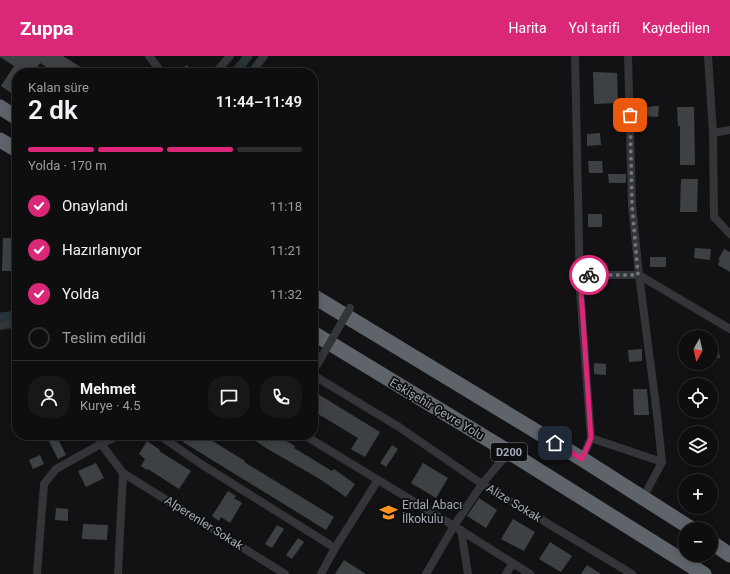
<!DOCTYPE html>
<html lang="tr">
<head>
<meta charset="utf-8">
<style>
	:root { --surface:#0e0e0f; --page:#171718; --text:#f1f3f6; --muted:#9b9c9e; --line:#2e2e2f; --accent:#db2777 }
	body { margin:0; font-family:Roboto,sans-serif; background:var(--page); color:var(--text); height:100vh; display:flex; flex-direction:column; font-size:15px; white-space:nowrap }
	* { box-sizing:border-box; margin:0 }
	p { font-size:13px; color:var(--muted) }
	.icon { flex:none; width:22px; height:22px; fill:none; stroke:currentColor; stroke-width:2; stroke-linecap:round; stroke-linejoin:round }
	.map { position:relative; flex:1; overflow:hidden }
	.sheet { position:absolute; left:12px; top:12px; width:306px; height:372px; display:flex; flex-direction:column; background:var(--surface); border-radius:16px; box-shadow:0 2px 10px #0003,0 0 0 1px var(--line) }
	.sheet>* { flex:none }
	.needle { width:26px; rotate:188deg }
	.tools { position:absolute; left:678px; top:274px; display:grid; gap:8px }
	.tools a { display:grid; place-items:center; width:40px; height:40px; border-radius:50%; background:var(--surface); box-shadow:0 2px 10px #0003,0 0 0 1px var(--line); font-size:20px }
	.pin { position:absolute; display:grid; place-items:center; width:34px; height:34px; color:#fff; margin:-17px; border-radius:8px; box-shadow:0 2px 6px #0006 }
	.courier { position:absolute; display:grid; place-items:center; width:40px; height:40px; margin:-20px; border:3px solid #db2777; border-radius:50%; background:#fff; color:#222; box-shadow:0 1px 5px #0007 }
	.head em { font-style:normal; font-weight:600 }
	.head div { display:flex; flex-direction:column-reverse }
	.head { display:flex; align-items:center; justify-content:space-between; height:68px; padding:0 16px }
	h1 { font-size:26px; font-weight:600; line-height:30px }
	.bar { display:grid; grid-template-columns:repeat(4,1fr); gap:6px 4px; align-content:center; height:48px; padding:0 16px }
	.bar i { height:5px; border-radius:3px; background:var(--line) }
	.bar .active { background:var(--accent) }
	.bar p { grid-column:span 4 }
	.line { display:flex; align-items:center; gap:10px; padding:0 16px; border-top:1px solid var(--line) }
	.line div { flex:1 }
	.round { display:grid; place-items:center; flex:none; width:42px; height:42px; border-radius:16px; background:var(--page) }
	ol { padding:0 16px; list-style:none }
	li { display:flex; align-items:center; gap:12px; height:44px }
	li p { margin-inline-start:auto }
	li .icon { padding:4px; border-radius:50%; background:var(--accent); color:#fff; stroke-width:4 }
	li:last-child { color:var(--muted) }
	li i { width:22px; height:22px; border:2px solid var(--line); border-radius:50% }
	header { display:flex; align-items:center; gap:24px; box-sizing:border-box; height:56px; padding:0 20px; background:var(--accent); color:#fff }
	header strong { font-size:19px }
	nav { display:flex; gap:22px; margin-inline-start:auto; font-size:14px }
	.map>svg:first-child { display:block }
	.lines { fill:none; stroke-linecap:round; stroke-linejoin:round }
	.canal { stroke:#283438; stroke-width:9 }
	.building { fill:#3e4144 }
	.street { stroke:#333539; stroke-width:8 }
	.highway { stroke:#5f646b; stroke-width:15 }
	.street-bridge { stroke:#333539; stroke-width:8 }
	.done { stroke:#70757d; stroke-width:4; stroke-dasharray:0 7.2 }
	.route { stroke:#db2777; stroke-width:5 }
	.labels { text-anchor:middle; stroke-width:3.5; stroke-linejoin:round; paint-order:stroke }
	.shield { fill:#0d0d0f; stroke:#767c84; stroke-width:1 }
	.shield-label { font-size:11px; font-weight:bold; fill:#a3abb6 }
	.street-label { font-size:12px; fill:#a3abb6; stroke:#0d0d0f }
	.poi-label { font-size:12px; fill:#a3abb6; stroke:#0d0d0f; text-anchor:start }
</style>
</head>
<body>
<header>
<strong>Zuppa</strong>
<nav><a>Harita</a><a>Yol tarifi</a><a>Kaydedilen</a></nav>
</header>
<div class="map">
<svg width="730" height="518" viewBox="0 0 730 518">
	<rect width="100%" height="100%" fill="#121214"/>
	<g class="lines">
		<g class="canal">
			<path d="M235 17 248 0"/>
			<path d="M0 261 10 260 17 258"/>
		</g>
	</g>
	<g class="building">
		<path d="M0 0H63L90 17H56L40 7 34 17H17V41L1 30 14 10 0 1Z"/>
		<path d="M187 9 193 17H175Z"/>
		<path d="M593 16 617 17 618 47 594 48Z"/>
		<path d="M652 50H659L658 61 643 60V51H651Z"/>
		<path d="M677 51H694L695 109H680V70H678Z"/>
		<path d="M600 77 601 89 587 90V78Z"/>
		<path d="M588 105H602L603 117H589Z"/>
		<path d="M608 118H626V127H609Z"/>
		<path d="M681 123H698L697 156H680Z"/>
		<rect x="588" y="158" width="14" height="13"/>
		<path d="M3 182H17L16 215H2Z"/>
		<path d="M695 192 711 193 710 204 694 202Z"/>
		<path d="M724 193 730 196V216L718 209 720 204H718Z"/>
		<rect x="650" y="201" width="16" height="10"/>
		<path d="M711 290H718L720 302 711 303Z"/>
		<path d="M642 293V305L629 306 628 294Z"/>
		<path d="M594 307 606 308V319L594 318Z"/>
		<path d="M633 333H647L649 359H634Z"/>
		<path d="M313 335 380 376 365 401 351 393 358 382 313 355Z"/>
		<path d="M188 379H203L245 405 244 406 334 461 326 474 183 386Z"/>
		<path d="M247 379H276L295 390 294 392 332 415 334 413 355 428 346 441 318 422 266 392Z"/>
		<path d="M57 381 66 399 58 403 49 385Z"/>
		<path d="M147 385 160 394 159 395 191 415 179 433 148 413 147 414 141 410 145 403 139 398Z"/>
		<path d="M392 389 398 393 386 411 380 407Z"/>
		<path d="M40 399 44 408 33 413 29 404Z"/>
		<path d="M96 407 104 422 86 431 78 415Z"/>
		<path d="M423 407 448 422 436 442 411 427Z"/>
		<path d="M228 435 236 440 234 442 242 447 230 467 221 461 219 465 212 460Z"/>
		<path d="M479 442 497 454 486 472 467 460Z"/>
		<path d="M56 452 68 453V465L55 464Z"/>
		<path d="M513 463 535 476 524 495 501 483Z"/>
		<path d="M83 468 108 469 107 484 82 483Z"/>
		<path d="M277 469 284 473 272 492 265 488Z"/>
		<path d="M298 482 304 486 292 503 286 499Z"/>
		<path d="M550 486 572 500 561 516 539 503Z"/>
		<path d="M344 504 366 518H335Z"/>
		<path d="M587 509 601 518H581Z"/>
	</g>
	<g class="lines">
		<g class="street">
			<path d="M149 0 162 17"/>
			<path d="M575 0 580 234 591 382 582 403"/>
			<path d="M628 0 632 149 639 219 657 358 662 406 643 442"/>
			<path d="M708 0 713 77 714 161 730 178"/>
			<path d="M215 17 230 0"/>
			<path d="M251 17 264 0"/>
			<path d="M713 77 730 74"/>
			<path d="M580 219H639L730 273"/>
			<path d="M0 270 17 267"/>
			<path d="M313 319 399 371 482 428 632 518"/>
			<path d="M97 379 101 388 120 379"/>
			<path d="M159 379 201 408 335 492"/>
			<path d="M304 379 454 470 530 518"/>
			<path d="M591 382 662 406"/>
			<path d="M123 417 285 518"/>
			<path d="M461 474 468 518"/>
			<path d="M37 518 44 428 56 413 101 388 123 417 118 518"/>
			<path d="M321 518 335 492 378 424"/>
			<path d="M426 518 454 470 482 428 509 396"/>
			<path d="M506 518 513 507"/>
		</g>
		<g class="highway">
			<path d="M0 51 17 62"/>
			<path d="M0 84 17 94"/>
			<path d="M313 240 582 403 692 473"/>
			<path d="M313 277 509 396 704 518"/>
			<path d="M711 486 730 499"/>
		</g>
		<path class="street-bridge" d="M317 309 350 252"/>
	</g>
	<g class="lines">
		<path class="done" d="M589 219H638L632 149 630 59"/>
		<path class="route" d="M555 387 582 403 591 382 580 219H589"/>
	</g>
	<defs>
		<symbol id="school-bare" viewBox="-9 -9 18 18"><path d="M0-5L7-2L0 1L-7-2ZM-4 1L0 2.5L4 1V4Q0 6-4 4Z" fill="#fe9220" stroke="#0d0d0f" stroke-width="2.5" paint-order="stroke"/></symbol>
	</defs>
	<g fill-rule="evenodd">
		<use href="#school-bare" x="376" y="444" width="25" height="25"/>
	</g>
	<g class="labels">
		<rect class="shield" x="491" y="387" width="36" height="18" rx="3"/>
		<g class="shield-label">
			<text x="509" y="400">D200</text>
		</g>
		<g class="street-label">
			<text transform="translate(437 353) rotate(31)" y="4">Eskişehir Çevre Yolu</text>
			<text transform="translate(514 447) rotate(31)" y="4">Alize Sokak</text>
			<text transform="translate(204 467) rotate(32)" y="4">Alperenler Sokak</text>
		</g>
		<g class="poi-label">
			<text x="402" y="453">Erdal Abacı<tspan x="402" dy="14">İlkokulu</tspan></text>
		</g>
	</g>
</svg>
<div class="tools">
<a><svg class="needle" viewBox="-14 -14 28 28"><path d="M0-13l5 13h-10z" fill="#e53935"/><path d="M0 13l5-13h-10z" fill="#9b9c9e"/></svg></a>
<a><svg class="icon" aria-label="locate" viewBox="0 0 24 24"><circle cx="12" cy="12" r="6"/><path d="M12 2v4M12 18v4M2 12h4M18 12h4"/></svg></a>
<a><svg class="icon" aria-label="layers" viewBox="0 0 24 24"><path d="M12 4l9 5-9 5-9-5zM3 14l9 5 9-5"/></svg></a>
<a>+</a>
<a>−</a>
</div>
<div class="pin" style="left:630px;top:59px;background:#ea580c"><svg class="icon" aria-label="bag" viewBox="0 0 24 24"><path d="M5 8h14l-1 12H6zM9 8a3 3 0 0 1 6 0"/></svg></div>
<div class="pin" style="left:555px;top:387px;background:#1f2937"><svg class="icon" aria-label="home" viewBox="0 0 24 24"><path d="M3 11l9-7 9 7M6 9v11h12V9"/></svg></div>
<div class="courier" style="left:589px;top:219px"><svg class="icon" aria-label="bike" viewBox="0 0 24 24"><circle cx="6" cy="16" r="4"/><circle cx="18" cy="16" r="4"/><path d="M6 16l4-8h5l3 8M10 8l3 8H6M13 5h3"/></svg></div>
<section class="sheet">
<div class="head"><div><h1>2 dk</h1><p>Kalan süre</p></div><em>11:44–11:49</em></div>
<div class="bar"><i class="active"></i><i class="active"></i><i class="active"></i><i></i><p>Yolda · 170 m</p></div>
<ol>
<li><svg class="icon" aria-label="check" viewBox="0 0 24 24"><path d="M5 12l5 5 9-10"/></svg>Onaylandı<p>11:18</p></li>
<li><svg class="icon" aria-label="check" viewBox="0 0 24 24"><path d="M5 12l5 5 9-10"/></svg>Hazırlanıyor<p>11:21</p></li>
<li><svg class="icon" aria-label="check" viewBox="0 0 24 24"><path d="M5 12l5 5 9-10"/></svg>Yolda<p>11:32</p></li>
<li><i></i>Teslim edildi</li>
</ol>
<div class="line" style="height:72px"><a class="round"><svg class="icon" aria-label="person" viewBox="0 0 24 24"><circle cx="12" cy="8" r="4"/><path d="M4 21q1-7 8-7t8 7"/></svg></a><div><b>Mehmet</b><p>Kurye · 4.5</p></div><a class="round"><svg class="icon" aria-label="chat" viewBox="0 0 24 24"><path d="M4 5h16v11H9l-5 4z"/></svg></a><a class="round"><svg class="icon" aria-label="phone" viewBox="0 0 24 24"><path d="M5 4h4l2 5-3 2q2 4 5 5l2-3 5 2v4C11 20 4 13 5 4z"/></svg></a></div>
</section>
</div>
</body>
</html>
